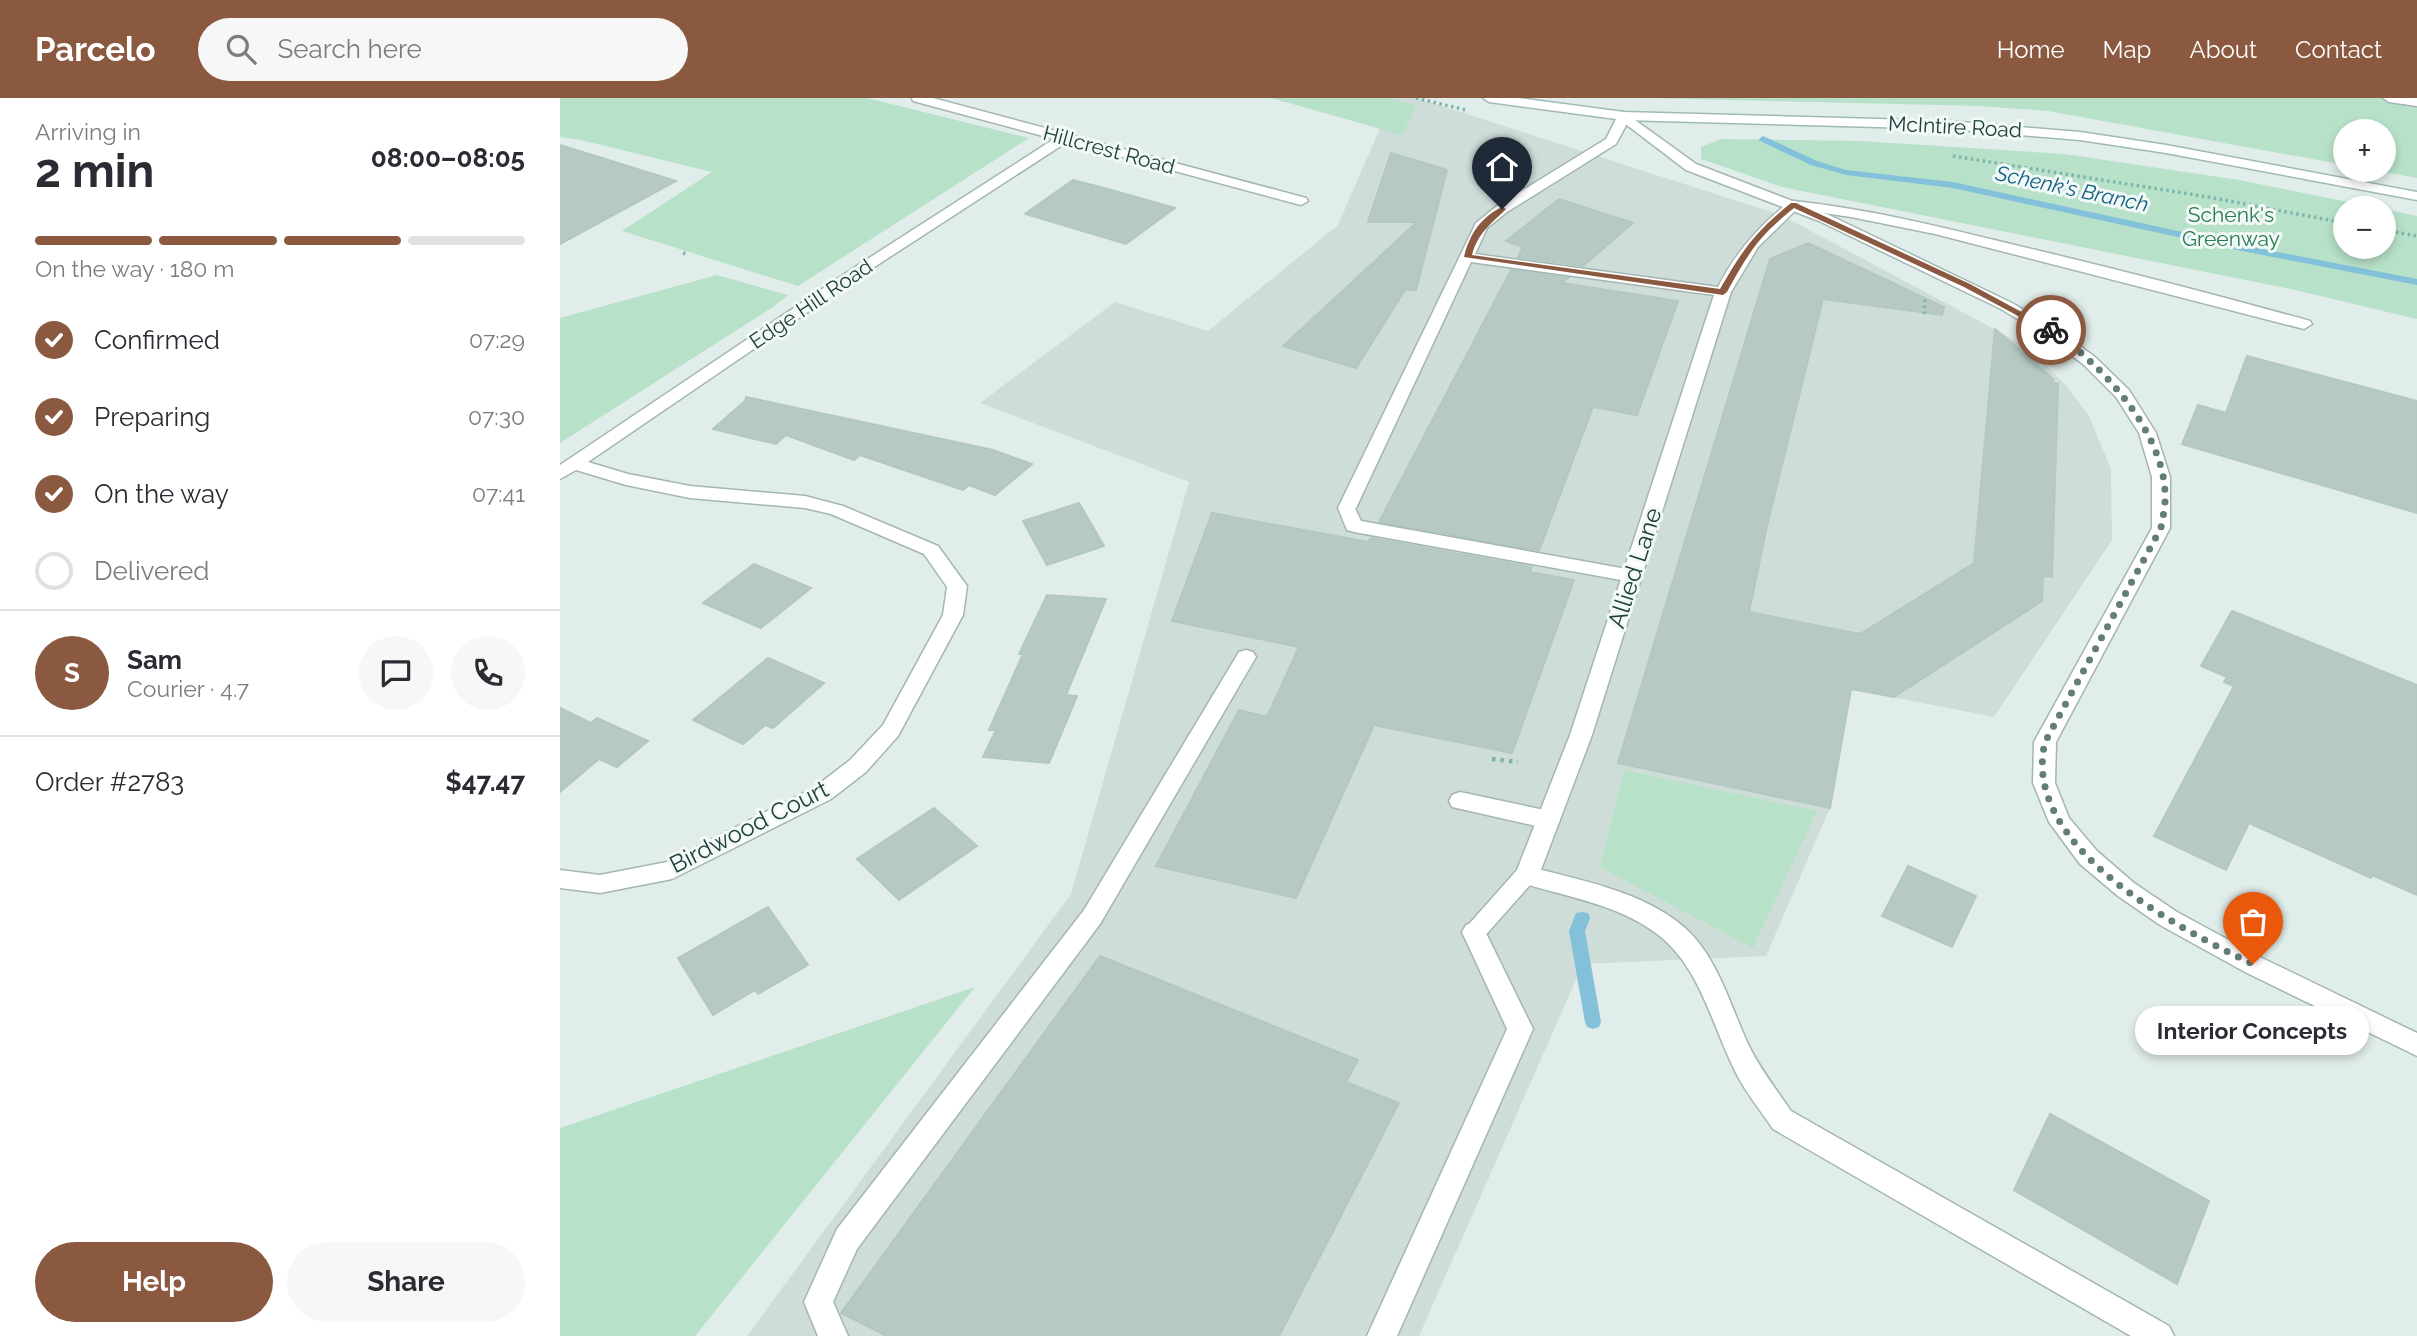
<!DOCTYPE html>
<html lang="en">
<head>
<meta charset="utf-8">
<style>
	:root { --surface:#fff; --page:#f7f7f7; --text:#2b2b33; --muted:#7c7c81; --line:#e1e1e2; --accent:#8a593f }
	body { margin:0; font-family:Raleway,sans-serif; background:var(--page); color:var(--text); height:100vh; display:flex; flex-direction:column; font-size:26px; white-space:nowrap }
	* { box-sizing:border-box; margin:0 }
	p { font-size:23px; color:var(--muted) }
	.icon { flex:none; width:38px; height:38px; fill:none; stroke:currentColor; stroke-width:2; stroke-linecap:round; stroke-linejoin:round }
	.map { position:relative; flex:1; overflow:hidden }
	.drawer { display:flex; flex-direction:column; background:var(--surface); width:560px }
	.drawer>* { flex:none }
	.buttons { position:absolute; left:1773px; top:21px; display:grid; gap:14px }
	.buttons a { display:grid; place-items:center; width:63px; height:63px; border-radius:50%; background:var(--surface); box-shadow:0 4px 10px #0003; font-size:35px }
	.pin { position:absolute; display:grid; place-items:center; width:60px; height:60px; color:#fff; margin:-72px -30px; border-radius:50% 50% 50% 0; rotate:-45deg; box-shadow:0 0 7px #0007 }
	.pin .icon { rotate:45deg }
	.courier { position:absolute; display:grid; place-items:center; width:70px; height:70px; margin:-35px; border:5px solid #8a593f; border-radius:50%; background:#fff; color:#222; box-shadow:0 2px 9px #0007 }
	.bubble { position:absolute; height:49px; border-radius:24px; background:var(--surface); box-shadow:0 4px 10px #0003; font-size:23px; font-weight:700; line-height:49px; text-align:center }
	.summary em { font-style:normal; font-weight:700 }
	.summary div { display:flex; flex-direction:column-reverse }
	.summary { display:flex; align-items:center; justify-content:space-between; height:119px; padding:0 35px }
	h1 { font-size:46px; font-weight:700; line-height:52px }
	.bar { display:grid; grid-template-columns:repeat(4,1fr); gap:10px 7px; align-content:center; height:84px; padding:0 35px }
	.bar i { height:9px; border-radius:5px; background:var(--line) }
	.bar .on { background:var(--accent) }
	.bar p { grid-column:span 4 }
	.line { display:flex; align-items:center; gap:18px; padding:0 35px; border-top:2px solid var(--line) }
	.line div { flex:1 }
	.round { display:grid; place-items:center; flex:none; width:74px; height:74px; border-radius:37px; background:var(--page) }
	ol { padding:0 35px; list-style:none }
	li { display:flex; align-items:center; gap:21px; height:77px }
	li p { margin-inline-start:auto }
	li .icon { padding:7px; border-radius:50%; background:var(--accent); color:#fff; stroke-width:4 }
	li:last-child { color:var(--muted) }
	li i { width:38px; height:38px; border:4px solid var(--line); border-radius:50% }
	.cta { display:flex; gap:14px; margin-top:auto; padding:14px 35px }
	.cta a { flex:1; height:80px; border-radius:42px; background:var(--accent); color:#fff; font-size:28px; font-weight:700; line-height:80px; text-align:center }
	.cta a+a { background:var(--page); color:var(--text) }
	header { display:flex; align-items:center; gap:42px; box-sizing:border-box; height:98px; padding:0 35px; background:var(--accent); color:#fff }
	header strong { font-size:33px }
	nav { display:flex; gap:38px; margin-inline-start:auto; font-size:24px }
	.search { width:490px; height:63px; background:var(--page); display:flex; align-items:center; gap:18px; box-sizing:border-box; padding:0 24px; border-radius:38px; color:var(--muted); font-size:26px }
	main { display:flex; flex:1; min-height:0 }
	.map>svg:first-child { display:block }
	.built { fill:#cfddd9 }
	.green { fill:#b8e1c9 }
	.lines { fill:none; stroke-linecap:round; stroke-linejoin:round }
	.stream { fill:#83c0d9; fill-rule:evenodd }
	.building { fill:#b6c9c3; stroke:#b3c8c2; stroke-width:2 }
	.service-casing { stroke:#a3b6b2; stroke-width:3 }
	.minor-casing { stroke:#a3b6b2; stroke-width:3 }
	.tertiary-casing { stroke:#a3b6b2; stroke-width:3 }
	.secondary-casing { stroke:#9ebab4; stroke-width:3 }
	.path-far1 { stroke:#7eb5ab; stroke-width:3.5; stroke-dasharray:2.5 3.5; stroke-linecap:butt }
	.path { stroke:#7eb5ab; stroke-width:4.5; stroke-dasharray:3.5 5; stroke-linecap:butt }
	.service { fill:#fff; fill-rule:evenodd }
	.minor { fill:#fff; fill-rule:evenodd }
	.tertiary { fill:#fff; fill-rule:evenodd }
	.secondary { fill:#fff; fill-rule:evenodd }
	.route { fill:#8a593f }
	.done { stroke:#637d79; stroke-width:7; stroke-dasharray:0 12.6 }
	.labels { text-anchor:middle; stroke-width:6; stroke-linejoin:round; paint-order:stroke }
	.far-street-label { font-size:21px; fill:#1f403c; stroke:#f2f9f7 }
	.far-water-label { font-size:21px; font-style:italic; fill:#126183; stroke:#f2f9f7 }
	.far-park-label { font-size:21px; fill:#257c52; stroke:#f2f9f7 }
	.street-label { font-size:24px; fill:#1f403c; stroke:#f2f9f7 }
</style>
</head>
<body>
<header>
<strong>Parcelo</strong>
<div class="search"><svg class="icon" aria-label="search" viewBox="0 0 24 24"><circle cx="10" cy="10" r="6"/><path d="M15 15l6 6"/></svg>Search here</div>
<nav><a>Home</a><a>Map</a><a>About</a><a>Contact</a></nav>
</header>
<main>
<section class="drawer">
<div class="summary"><div><h1>2 min</h1><p>Arriving in</p></div><em>08:00–08:05</em></div>
<div class="bar"><i class="on"></i><i class="on"></i><i class="on"></i><i></i><p>On the way · 180 m</p></div>
<ol>
<li><svg class="icon" aria-label="check" viewBox="0 0 24 24"><path d="M5 12l5 5 9-10"/></svg>Confirmed<p>07:29</p></li>
<li><svg class="icon" aria-label="check" viewBox="0 0 24 24"><path d="M5 12l5 5 9-10"/></svg>Preparing<p>07:30</p></li>
<li><svg class="icon" aria-label="check" viewBox="0 0 24 24"><path d="M5 12l5 5 9-10"/></svg>On the way<p>07:41</p></li>
<li><i></i>Delivered</li>
</ol>
<div class="line" style="height:126px"><b class="round" style="background:var(--accent);color:#fff">S</b><div><b>Sam</b><p>Courier · 4.7</p></div><a class="round"><svg class="icon" aria-label="chat" viewBox="0 0 24 24"><path d="M4 5h16v11H9l-5 4z"/></svg></a><a class="round"><svg class="icon" aria-label="phone" viewBox="0 0 24 24"><path d="M5 4h4l2 5-3 2q2 4 5 5l2-3 5 2v4C11 20 4 13 5 4z"/></svg></a></div>
<div class="line" style="height:91px"><div>Order #2783</div><b>$47.47</b></div>
<div class="cta"><a>Help</a><a>Share</a></div>
</section>
<div class="map">
<svg width="1857" height="1238" viewBox="0 0 1857 1238">
	<rect width="100%" height="100%" fill="#e1edea"/>
	<path class="built" d="M833 0H857L1221 117 1451 240 1483 264 1508 290 1529 318 1551 371 1552 442 1434 619 1291 591 1270 710 1206 858 1023 866 859 1238H187L511 796 629 384 420 305 555 204 648 233 778 127Z"/>
	<g class="green">
		<path d="M0 0H307L469 40 238 188 62 133 152 74 21 42 0 39Z"/>
		<path d="M711 0H831L856 8 842 37Z"/>
		<path d="M1085 0H1857V80L1813 72H1824V33H1785V67L1488 13 1420 8Z"/>
		<path d="M1161 41 1300 43 1505 56 1679 82 1818 110H1785V149H1824V111L1857 118V221L1731 191 1222 89 1141 61V49Z"/>
		<path d="M157 177 228 197 213 209 0 345V220Z"/>
		<path d="M1064 672 1257 713 1193 850 1040 769Z"/>
		<path d="M415 889 135 1238H0V1030Z"/>
	</g>
	<g class="lines">
		<g class="stream">
			<path d="M1203 38 1257 63 1286 72 1393 84 1682 147 1857 181V187L1682 153 1393 90 1286 77 1251 67 1200 43 1199 41Z"/>
			<path d="M1022 814 1028 815 1030 820 1025 833 1041 924 1039 929 1033 931 1027 929 1025 924 1009 833 1016 815Z"/>
		</g>
	</g>
	<g class="building">
		<path d="M0 47 116 83 0 146Z"/>
		<path d="M831 55 887 72 856 192H845L796 270 723 248 857 124H808Z"/>
		<path d="M513 82 544 90 615 110 566 146 465 116Z"/>
		<path d="M999 101 1073 125 1023 168 958 159 963 149 946 143Z"/>
		<path d="M1248 145 1384 209 1382 217 1263 201 1207 428 1189 514 1300 536 1414 465 1435 231 1493 281V285L1498 286 1492 479 1483 478 1482 503 1334 599 1291 591 1270 710 1058 665 1210 161Z"/>
		<path d="M951 172 1008 180 1002 185 1118 203 1077 317 1033 309 979 453 819 424Z"/>
		<path d="M1687 258 1857 303V415L1622 346 1638 307 1666 315Z"/>
		<path d="M186 299 433 352 472 366 435 397 409 387 403 392 300 357 294 362 226 337 216 346 153 331 185 303Z"/>
		<path d="M519 405 544 448 487 467 463 423Z"/>
		<path d="M652 415 808 444 811 440 972 469 970 474 1014 482 952 655 814 627 736 800 596 768 679 612 707 619 739 549 612 523Z"/>
		<path d="M194 466 251 490 201 530 143 505Z"/>
		<path d="M487 497 546 501 506 597 517 598 489 665 423 659 436 632H429L463 556H459Z"/>
		<path d="M1672 513 1857 587V797L1812 777 1811 780 1689 725 1666 772 1594 738 1674 588 1664 584 1667 579 1641 568Z"/>
		<path d="M208 560 264 585 213 630 205 627 183 646 133 622Z"/>
		<path d="M0 610 31 625 37 620 88 643 57 669 39 661 0 694Z"/>
		<path d="M374 710 417 748 339 802 297 761Z"/>
		<path d="M1348 768 1416 798 1392 849 1322 818Z"/>
		<path d="M208 809 248 867 198 896 195 892 153 917 118 860Z"/>
		<path d="M540 858 798 962 786 984 839 1005 719 1238H327L281 1215Z"/>
		<path d="M1490 1016 1649 1103 1617 1186 1454 1092Z"/>
	</g>
	<g class="lines">
		<defs>
			<g id="service">
				<path d="M1823 0H1857V8L1829 4Z"/>
				<path d="M1234 103C1311 111 1385 130 1459 148 1557 171 1653 196 1750 223L1752 226 1744 231 1375 136 1291 119 1229 110V104Z"/>
				<path d="M787 404 793 406 801 423 1072 472 1079 473 1082 478 1079 483 1072 484 794 434 787 432 778 410Z"/>
				<path d="M686 552 693 554 696 559 540 826 297 1151 273 1204 288 1238H258L244 1204 277 1131 524 812 679 554Z"/>
				<path d="M900 694 989 713 997 716 1000 722 997 728 989 731 892 709 889 703 892 697Z"/>
				<path d="M967 768C1019 782 1083 793 1125 830 1158 860 1170 907 1188 946 1200 971 1216 991 1231 1013L1609 1228 1614 1238H1571L1213 1031C1201 1013 1187 996 1177 977 1151 927 1140 863 1090 831 1051 805 1003 798 959 784L955 777 959 770Z"/>
				<path d="M914 824 922 827 973 931 837 1238H807L947 931 902 834 906 827Z"/>
			</g>
			<g id="minor">
				<path d="M352 0H373L746 100 748 103 741 107 507 44 302 177 28 364 68 376 130 388 245 398 283 408 378 448 407 488 403 517 338 638 306 674 271 701 112 781 40 795 0 790V772L40 777 107 764 255 689 290 662 323 627 383 517 387 489 364 456 271 416 245 410 130 400 66 387 16 372 0 381V367L292 171 494 41 353 3Z"/>
				<path d="M1064 14 1071 18 1056 46 947 114 927 130 915 156 1158 189C1175 155 1199 128 1229 104H1239L1241 107 1198 149 1171 194 1032 637 979 777 922 841 914 844 906 841 902 834 957 772 1010 637 1154 197 911 164 796 410 787 416 778 410 916 125 937 108 1046 41 1059 15Z"/>
			</g>
			<path id="tertiary" d="M1064 14 1136 66 1269 117 1452 205 1495 230 1535 259 1569 292 1596 335 1610 379V430L1496 644 1495 685 1509 720 1537 753 1574 785 1617 814 1702 860 1857 935V958L1685 874 1600 827 1558 798 1520 766 1489 724 1473 685 1474 644 1592 430V379L1579 335 1556 299 1523 266 1484 237 1441 211 1259 123 1126 72 1059 21V15Z"/>
			<path id="secondary" d="M923 0H958L1064 14 1389 23 1520 34 1606 47 1857 94V102L1606 55 1520 42 1389 31 1064 22 929 4Z"/>
		</defs>
		<use href="#service" class="service-casing"/>
		<use href="#minor" class="minor-casing"/>
		<use href="#tertiary" class="tertiary-casing"/>
		<use href="#secondary" class="secondary-casing"/>
		<g class="path-far1">
			<path d="M856 0 906 12"/>
			<path d="M1393 58 1648 99 1785 125"/>
			<path d="M1824 132 1857 138"/>
			<path d="M123 155 127 156"/>
			<path d="M1364 216 1365 200"/>
		</g>
		<path class="path" d="M932 661 958 664"/>
		<use href="#service" class="service"/>
		<use href="#minor" class="minor"/>
		<use href="#tertiary" class="tertiary"/>
		<use href="#secondary" class="secondary"/>
	</g>
	<path class="route" d="M1231 105H1236L1410 186 1495 232 1488 234 1404 189 1234 110C1198 139 1189 154 1167 194L1163 197 904 159C909 137 921 119 942 109L946 111C930 127 918 135 912 157L1160 191C1184 150 1194 135 1231 105Z"/>
	<g class="lines">
		<path class="done" d="M1491 232C1542 266 1608 337 1605 403 1605 412 1602 421 1601 430L1485 644C1460 748 1617 830 1693 866"/>
	</g>
	<g class="labels">
		<g class="far-street-label">
			<text transform="translate(1395 29) rotate(3)" y="7">McIntire Road</text>
			<text transform="translate(549 52) rotate(15)" y="7">Hillcrest Road</text>
			<text transform="translate(251 206) rotate(-34)" y="7">Edge Hill Road</text>
		</g>
		<g class="far-water-label">
			<text transform="translate(1512 91) rotate(12)" y="7">Schenk's Branch</text>
		</g>
		<g class="far-park-label">
			<text x="1671" y="124">Schenk's<tspan x="1671" dy="24">Greenway</tspan></text>
		</g>
		<g class="street-label">
			<text transform="translate(1075 470) rotate(-72)" y="8">Allied Lane</text>
			<text transform="translate(189 729) rotate(-27)" y="8">Birdwood Court</text>
		</g>
	</g>
</svg>
<div class="buttons">
<a>+</a>
<a>−</a>
</div>
<div class="pin" style="left:1693px;top:866px;background:#ea580c"><svg class="icon" aria-label="bag" viewBox="0 0 24 24"><path d="M5 8h14l-1 12H6zM9 8a3 3 0 0 1 6 0"/></svg></div>
<div class="pin" style="left:942px;top:111px;background:#1f2937"><svg class="icon" aria-label="home" viewBox="0 0 24 24"><path d="M3 11l9-7 9 7M6 9v11h12V9"/></svg></div>
<div class="courier" style="left:1491px;top:232px"><svg class="icon" aria-label="bike" viewBox="0 0 24 24"><circle cx="6" cy="16" r="4"/><circle cx="18" cy="16" r="4"/><path d="M6 16l4-8h5l3 8M10 8l3 8H6M13 5h3"/></svg></div>
<div class="bubble" style="left:1575px;top:908px;width:234px">Interior Concepts</div>
</div>
</main>
</body>
</html>
